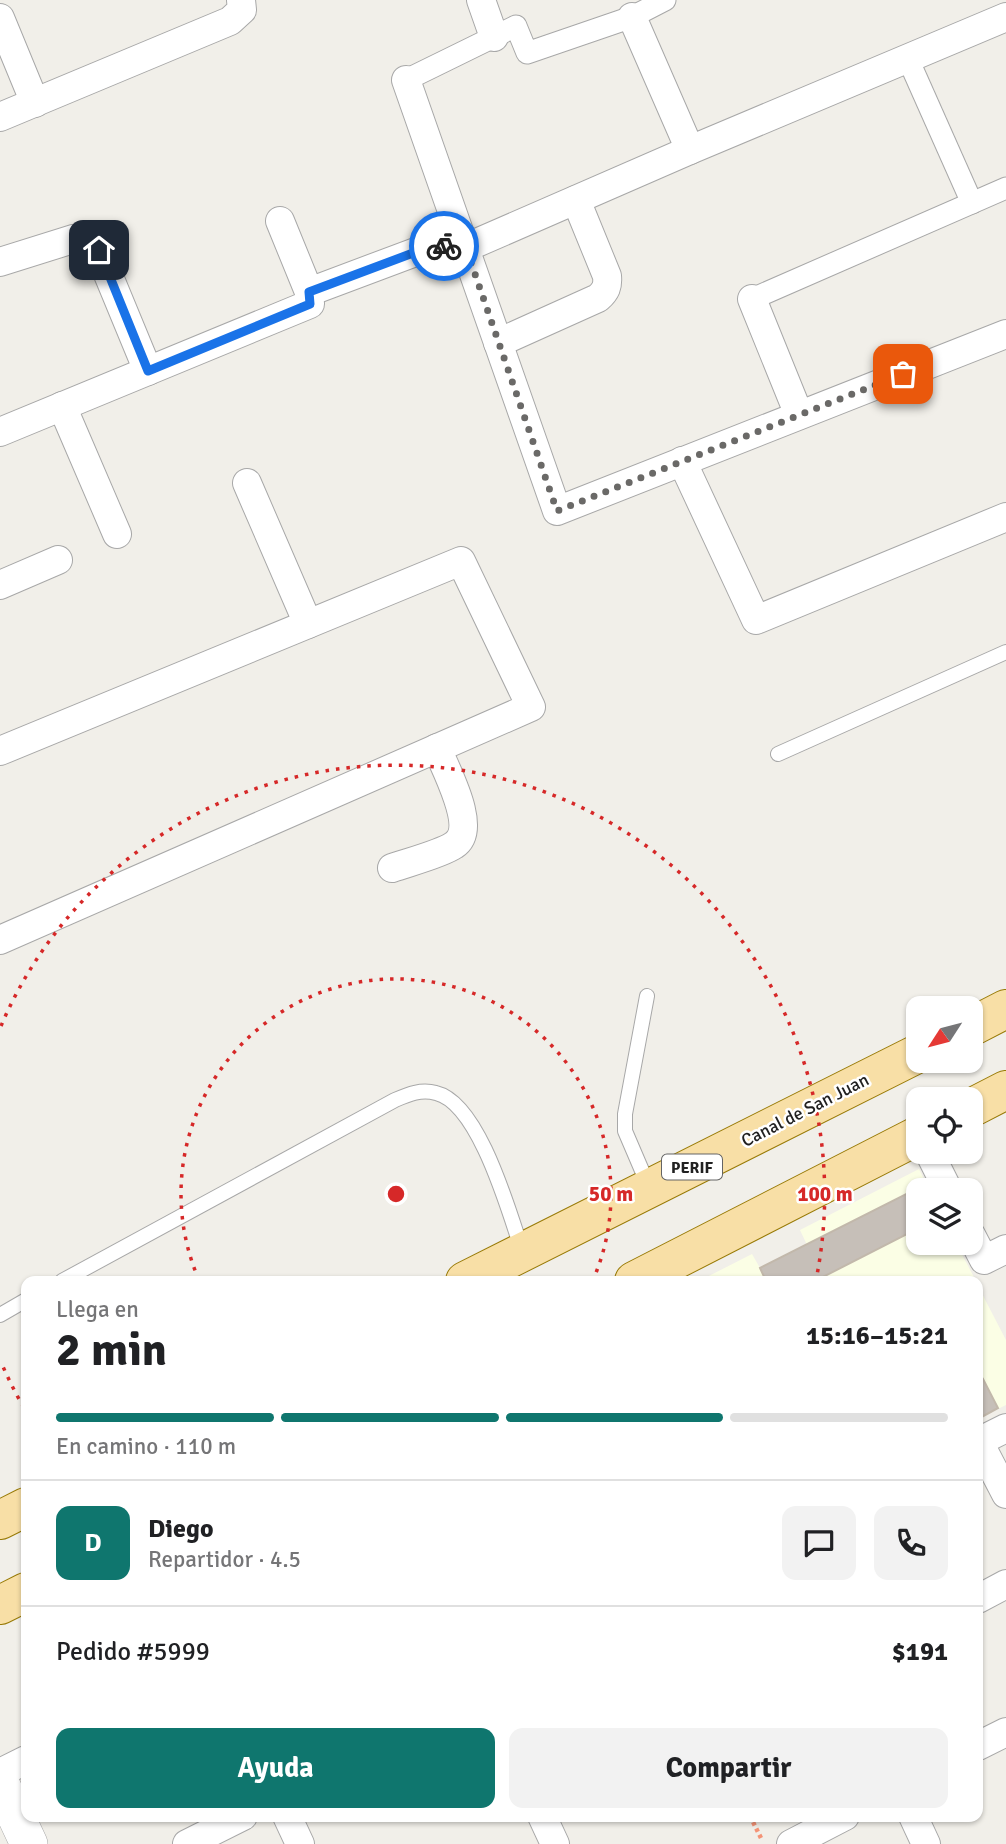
<!DOCTYPE html>
<html lang="es">
<head>
<meta charset="utf-8">
<style>
	:root { --surface:#fff; --page:#f2f2f2; --text:#202124; --muted:#757577; --line:#e0e0e0; --accent:#0f766e }
	body { margin:0; font-family:Signika,sans-serif; background:var(--page); color:var(--text); height:100vh; display:flex; flex-direction:column; font-size:26px; white-space:nowrap }
	* { box-sizing:border-box; margin:0 }
	p { font-size:23px; color:var(--muted) }
	.icon { flex:none; width:38px; height:38px; fill:none; stroke:currentColor; stroke-width:2; stroke-linecap:round; stroke-linejoin:round }
	.map { position:relative; flex:1; overflow:hidden }
	.panel { position:absolute; left:21px; top:1276px; width:962px; height:546px; display:flex; flex-direction:column; background:var(--surface); border-radius:14px; box-shadow:0 2px 5px #0004 }
	.panel>* { flex:none }
	.needle { width:46px; rotate:234deg }
	.tools { position:absolute; left:906px; top:996px; display:grid; gap:14px }
	.tools a { display:grid; place-items:center; width:77px; height:77px; border-radius:14px; background:var(--surface); box-shadow:0 2px 5px #0004; font-size:35px }
	.pin { position:absolute; display:grid; place-items:center; width:60px; height:60px; color:#fff; margin:-30px; border-radius:14px; box-shadow:0 4px 10px #0006 }
	.courier { position:absolute; display:grid; place-items:center; width:70px; height:70px; margin:-35px; border:5px solid #1a73e8; border-radius:50%; background:#fff; color:#222; box-shadow:0 2px 9px #0007 }
	.overview em { font-style:normal; font-weight:700 }
	.overview div { display:flex; flex-direction:column-reverse }
	.overview { display:flex; align-items:center; justify-content:space-between; height:119px; padding:0 35px }
	h1 { font-size:46px; font-weight:700; line-height:52px }
	.bar { display:grid; grid-template-columns:repeat(4,1fr); gap:10px 7px; align-content:center; height:84px; padding:0 35px }
	.bar i { height:9px; border-radius:5px; background:var(--line) }
	.bar .selected { background:var(--accent) }
	.bar p { grid-column:span 4 }
	.line { display:flex; align-items:center; gap:18px; padding:0 35px; border-top:2px solid var(--line) }
	.line div { flex:1 }
	.round { display:grid; place-items:center; flex:none; width:74px; height:74px; border-radius:14px; background:var(--page) }
	.button { display:flex; gap:14px; margin-top:auto; padding:14px 35px }
	.button a { flex:1; height:80px; border-radius:14px; background:var(--accent); color:#fff; font-size:28px; font-weight:700; line-height:80px; text-align:center }
	.button a+a { background:var(--page); color:var(--text) }
	.map>svg:first-child { display:block }
	.education { fill:#fbfee5 }
	.building { fill:#c6bfb8; stroke:#c2b8ab; stroke-width:2 }
	.lines { fill:none; stroke-linecap:round; stroke-linejoin:round }
	.service-casing { stroke:#a8a8a8; stroke-width:16 }
	.pedestrian-casing { stroke:#a8a8a8; stroke-width:23 }
	.minor-casing { stroke:#a8a8a8; stroke-width:30 }
	.tertiary-casing { stroke:#a8a8a8; stroke-width:38 }
	.primary-casing { stroke:#987a06; stroke-width:40 }
	.path { stroke:#f49376; stroke-width:4.5; stroke-dasharray:3.5 3.5; stroke-linecap:butt }
	.service { stroke:#fff; stroke-width:14 }
	.pedestrian { stroke:#fff; stroke-width:21 }
	.minor { stroke:#fff; stroke-width:28 }
	.tertiary { stroke:#fff; stroke-width:37 }
	.primary { stroke:#f8dfa6; stroke-width:38 }
	.done { stroke:#6a6967; stroke-width:7; stroke-dasharray:0 12.6 }
	.route { stroke:#1a73e8; stroke-width:9 }
	.ring { fill:none; stroke:#d62828; stroke-width:3.5; stroke-dasharray:3.5 7 }
	.labels { text-anchor:middle; stroke-width:5; stroke-linejoin:round; paint-order:stroke }
	.shield { fill:#fff; stroke:#646464; stroke-width:2 }
	.shield-label { font-size:16px; font-weight:bold; fill:#212121 }
	.street-label { font-size:18px; fill:#212121; stroke:#fff }
	.centre { fill:#d62828; stroke:#fff; stroke-width:3.5 }
	.ring-label { font-size:21px; text-anchor:middle; font-weight:bold; fill:#d62828; stroke:#fff; stroke-width:5; stroke-linejoin:round; paint-order:stroke }
</style>
</head>
<body>
<div class="map">
<svg width="1006" height="1844" viewBox="0 0 1006 1844">
	<rect width="100%" height="100%" fill="#f1efe9"/>
	<g class="education">
		<path d="M919 1169 929 1190H919V1242L956 1243 976 1281H699L752 1254 760 1268 807 1245 800 1230Z"/>
		<path d="M978 1286 1006 1340V1405L978 1419Z"/>
	</g>
	<g class="building">
		<path d="M926 1184 929 1190H919V1228L815 1281H766L760 1268Z"/>
		<path d="M983 1379 998 1408 978 1419V1382Z"/>
	</g>
	<g class="lines">
		<defs>
			<g id="service">
				<path d="M778 754 1006 652"/>
				<path d="M647 996 625 1114V1131L649 1187"/>
				<path d="M62 1281 395 1100C409 1094 421 1089 436 1093 479 1103 509 1212 522 1250"/>
				<path d="M0 1315 26 1300"/>
			</g>
			<g id="pedestrian">
				<path d="M908 59 972 203"/>
				<path d="M406 80 516 26 527 53 632 17 665 0"/>
				<path d="M752 299 1006 188"/>
			</g>
			<g id="minor">
				<path d="M481 0 494 37"/>
				<path d="M632 17 690 150"/>
				<path d="M0 18 35 103"/>
				<path d="M406 80 557 511 1006 334"/>
				<path d="M0 117 230 21 242 10 241 0"/>
				<path d="M0 262 73 239 88 238 98 250 148 371"/>
				<path d="M309 292 429 247 465 248 690 150 1006 17"/>
				<path d="M752 299 799 415"/>
				<path d="M498 343 598 298C606 291 608 286 607 276L576 200"/>
				<path d="M62 406 117 534"/>
				<path d="M0 432 310 304 309 292 280 221"/>
				<path d="M682 461 756 620 1006 517"/>
				<path d="M247 483 308 624"/>
				<path d="M0 585 58 560"/>
				<path d="M0 751 461 561 531 707 0 940"/>
				<path d="M392 868C409 862 441 854 454 845 479 829 445 769 437 748"/>
				<path d="M929 1152 948 1190"/>
				<path d="M971 1235 984 1260 1006 1249"/>
				<path d="M978 1442 1006 1428"/>
				<path d="M979 1442 1006 1494"/>
				<path d="M978 1599 1006 1584"/>
				<path d="M978 1746 1006 1732"/>
				<path d="M0 1773 26 1760"/>
				<path d="M287 1816 300 1844"/>
				<path d="M542 1816 555 1844"/>
				<path d="M913 1816 926 1844"/>
				<path d="M187 1844 243 1816"/>
				<path d="M791 1844 845 1816"/>
			</g>
			<path id="tertiary" d="M0 1782 29 1844"/>
			<g id="primary">
				<path d="M971 1027 1006 1009"/>
				<path d="M971 1108 1006 1090"/>
				<path d="M465 1281 919 1053"/>
				<path d="M634 1281 919 1135"/>
				<path d="M0 1520 26 1507"/>
				<path d="M0 1605 26 1592"/>
			</g>
		</defs>
		<use href="#service" class="service-casing"/>
		<use href="#pedestrian" class="pedestrian-casing"/>
		<use href="#minor" class="minor-casing"/>
		<use href="#tertiary" class="tertiary-casing"/>
		<use href="#primary" class="primary-casing"/>
		<path class="path" d="M750 1816 762 1840"/>
		<use href="#service" class="service"/>
		<use href="#pedestrian" class="pedestrian"/>
		<use href="#minor" class="minor"/>
		<use href="#tertiary" class="tertiary"/>
		<use href="#primary" class="primary"/>
	</g>
	<g class="lines">
		<path class="done" d="M444 246 466 248 557 511 903 374"/>
		<path class="route" d="M99 250 148 371 310 304 309 292 429 247 444 246"/>
	</g>
	<g class="ring">
		<path d="M199 1280A215 215 0 1 1 593 1280"/>
		<path d="M24 1408A429 429 0 0 1 1 1362M1 1026A429 429 0 0 1 816 1280"/>
	</g>
	<g class="labels">
		<rect class="shield" x="662" y="1154.5" width="60" height="25" rx="5"/>
		<g class="shield-label">
			<text x="692" y="1173">PERIF</text>
		</g>
		<g class="street-label">
			<text transform="translate(805 1110) rotate(-27)" y="6">Canal de San Juan</text>
		</g>
	</g>
	<circle cx="396" cy="1194" r="10" class="centre"/>
	<g class="ring-label">
		<text x="611" y="1201">50 m</text>
		<text x="825" y="1201">100 m</text>
	</g>
</svg>
<div class="tools">
<a><svg class="needle" viewBox="-14 -14 28 28"><path d="M0-13l5 13h-10z" fill="#e53935"/><path d="M0 13l5-13h-10z" fill="#757577"/></svg></a>
<a><svg class="icon" aria-label="locate" viewBox="0 0 24 24"><circle cx="12" cy="12" r="6"/><path d="M12 2v4M12 18v4M2 12h4M18 12h4"/></svg></a>
<a><svg class="icon" aria-label="layers" viewBox="0 0 24 24"><path d="M12 4l9 5-9 5-9-5zM3 14l9 5 9-5"/></svg></a>
</div>
<div class="pin" style="left:903px;top:374px;background:#ea580c"><svg class="icon" aria-label="bag" viewBox="0 0 24 24"><path d="M5 8h14l-1 12H6zM9 8a3 3 0 0 1 6 0"/></svg></div>
<div class="pin" style="left:99px;top:250px;background:#1f2937"><svg class="icon" aria-label="home" viewBox="0 0 24 24"><path d="M3 11l9-7 9 7M6 9v11h12V9"/></svg></div>
<div class="courier" style="left:444px;top:246px"><svg class="icon" aria-label="bike" viewBox="0 0 24 24"><circle cx="6" cy="16" r="4"/><circle cx="18" cy="16" r="4"/><path d="M6 16l4-8h5l3 8M10 8l3 8H6M13 5h3"/></svg></div>
<section class="panel">
<div class="overview"><div><h1>2 min</h1><p>Llega en</p></div><em>15:16–15:21</em></div>
<div class="bar"><i class="selected"></i><i class="selected"></i><i class="selected"></i><i></i><p>En camino · 110 m</p></div>
<div class="line" style="height:126px"><b class="round" style="background:var(--accent);color:#fff">D</b><div><b>Diego</b><p>Repartidor · 4.5</p></div><a class="round"><svg class="icon" aria-label="chat" viewBox="0 0 24 24"><path d="M4 5h16v11H9l-5 4z"/></svg></a><a class="round"><svg class="icon" aria-label="phone" viewBox="0 0 24 24"><path d="M5 4h4l2 5-3 2q2 4 5 5l2-3 5 2v4C11 20 4 13 5 4z"/></svg></a></div>
<div class="line" style="height:91px"><div>Pedido #5999</div><b>$191</b></div>
<div class="button"><a>Ayuda</a><a>Compartir</a></div>
</section>
</div>
</body>
</html>
